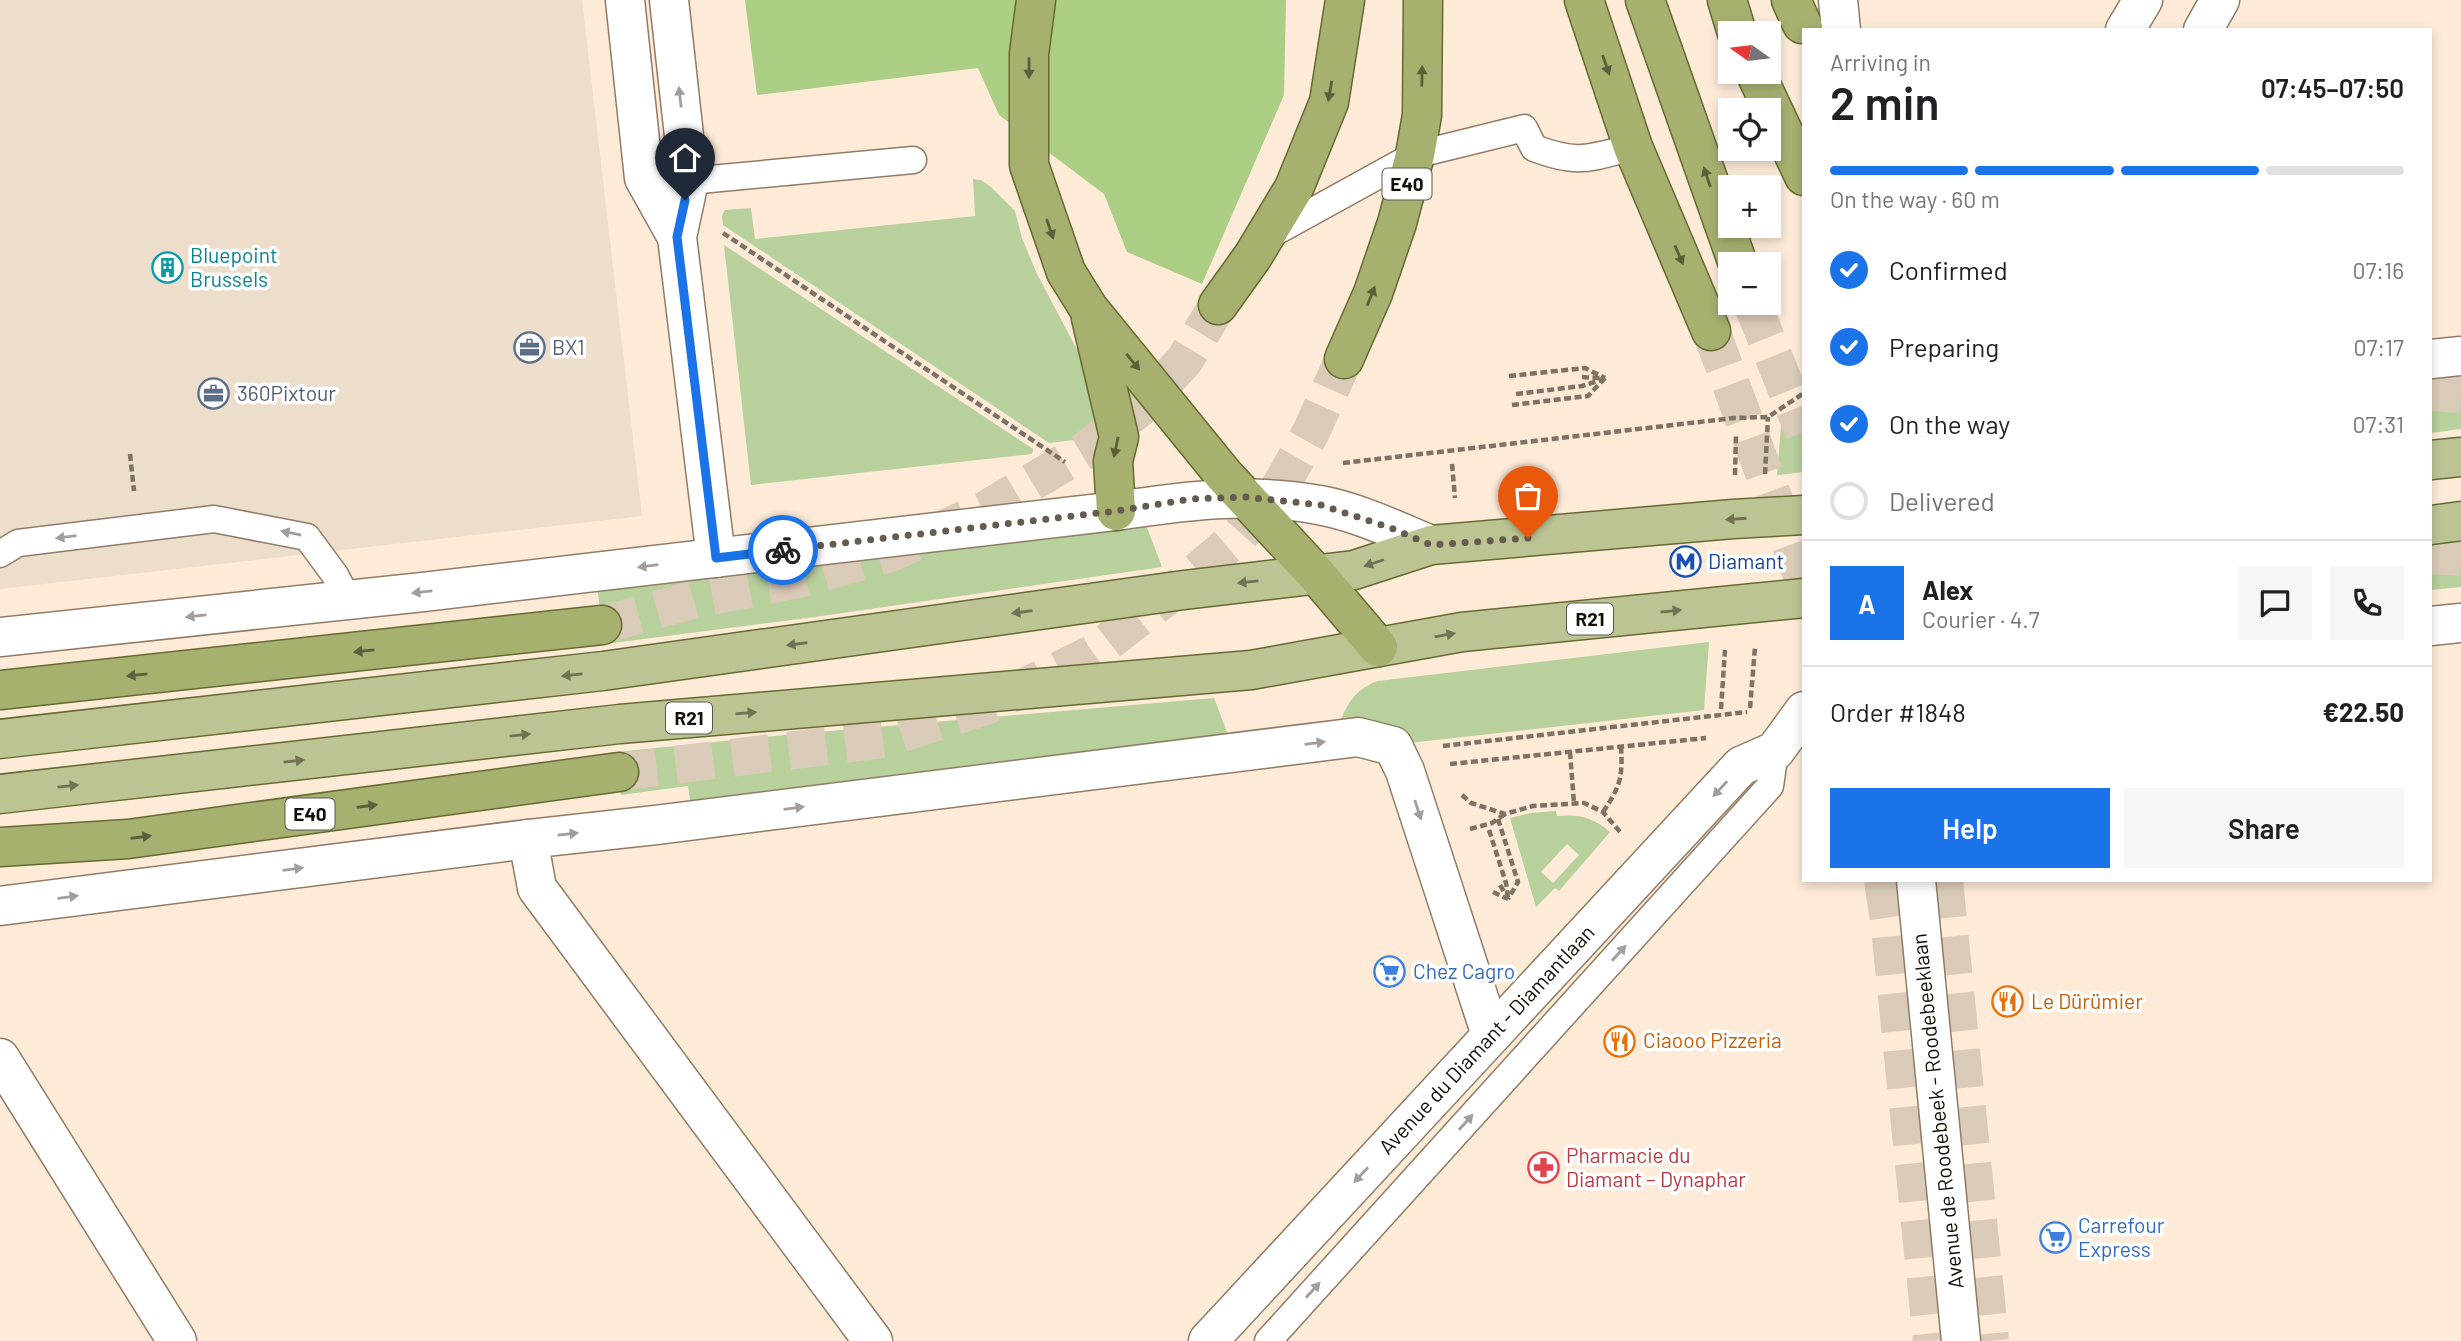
<!DOCTYPE html>
<html lang="en">
<head>
<meta charset="utf-8">
<style>
	:root { --surface:#fff; --page:#f6f6f6; --text:#202124; --muted:#757577; --line:#e0e0e0; --accent:#1a73e8 }
	body { margin:0; font-family:Barlow,sans-serif; background:var(--page); color:var(--text); height:100vh; display:flex; flex-direction:column; font-size:26px; white-space:nowrap }
	* { box-sizing:border-box; margin:0 }
	p { font-size:23px; color:var(--muted) }
	.icon { flex:none; width:38px; height:38px; fill:none; stroke:currentColor; stroke-width:2; stroke-linecap:round; stroke-linejoin:round }
	.map { position:relative; flex:1; overflow:hidden }
	.side { position:absolute; left:1802px; top:28px; width:630px; height:854px; display:flex; flex-direction:column; background:var(--surface); border-radius:0px; box-shadow:0 4px 10px #0003 }
	.side>* { flex:none }
	.needle { width:46px; rotate:284deg }
	.fabs { position:absolute; left:1718px; top:21px; display:grid; gap:14px }
	.fabs a { display:grid; place-items:center; width:63px; height:63px; border-radius:0px; background:var(--surface); box-shadow:0 4px 10px #0003; font-size:35px }
	.pin { position:absolute; display:grid; place-items:center; width:60px; height:60px; color:#fff; margin:-72px -30px; border-radius:50% 50% 50% 0; rotate:-45deg; box-shadow:0 0 7px #0007 }
	.pin .icon { rotate:45deg }
	.courier { position:absolute; display:grid; place-items:center; width:70px; height:70px; margin:-35px; border:5px solid #1a73e8; border-radius:50%; background:#fff; color:#222; box-shadow:0 2px 9px #0007 }
	.headline em { font-style:normal; font-weight:600 }
	.headline div { display:flex; flex-direction:column-reverse }
	.headline { display:flex; align-items:center; justify-content:space-between; height:119px; padding:0 28px }
	h1 { font-size:46px; font-weight:600; line-height:52px }
	.bar { display:grid; grid-template-columns:repeat(4,1fr); gap:10px 7px; align-content:center; height:84px; padding:0 28px }
	.bar i { height:9px; border-radius:5px; background:var(--line) }
	.bar .active { background:var(--accent) }
	.bar p { grid-column:span 4 }
	.line { display:flex; align-items:center; gap:18px; padding:0 28px; border-top:2px solid var(--line) }
	.line div { flex:1 }
	.round { display:grid; place-items:center; flex:none; width:74px; height:74px; border-radius:0px; background:var(--page) }
	ol { padding:0 28px; list-style:none }
	li { display:flex; align-items:center; gap:21px; height:77px }
	li p { margin-inline-start:auto }
	li .icon { padding:7px; border-radius:50%; background:var(--accent); color:#fff; stroke-width:4 }
	li:last-child { color:var(--muted) }
	li i { width:38px; height:38px; border:4px solid var(--line); border-radius:50% }
	.action { display:flex; gap:14px; margin-top:auto; padding:14px 28px }
	.action a { flex:1; height:80px; border-radius:0px; background:var(--accent); color:#fff; font-size:28px; font-weight:600; line-height:80px; text-align:center }
	.action a+a { background:var(--page); color:var(--text) }
	.map>svg:first-child { display:block }
	.commercial { fill:#ecdecb }
	.green { fill:#b7d09c; fill-rule:evenodd }
	.forest { fill:#abcd84 }
	.lines { fill:none; stroke-linecap:round; stroke-linejoin:round }
	.trunk-tunnel { stroke:#dacab8; stroke-width:38; stroke-dasharray:38 19; stroke-linecap:butt }
	.service-casing { stroke:#907c66; stroke-width:29 }
	.minor-casing { stroke:#907c66; stroke-width:41 }
	.tertiary-casing { stroke:#907c66; stroke-width:41 }
	.secondary-casing { stroke:#907c66; stroke-width:41 }
	.primary-casing { stroke:#656a32; stroke-width:41 }
	.trunk-casing { stroke:#656a32; stroke-width:41 }
	.path { stroke:#7e7265; stroke-width:4.5; stroke-dasharray:7 3.5; stroke-linecap:butt }
	.service { stroke:#fff; stroke-width:26 }
	.minor { stroke:#fff; stroke-width:38 }
	.tertiary { stroke:#fff; stroke-width:38 }
	.secondary { stroke:#fff; stroke-width:38 }
	.primary { stroke:#bcc493; stroke-width:38 }
	.trunk { stroke:#a6b06f; stroke-width:38 }
	.oneway { fill:#5d5e3a }
	.oneway2 { fill:#a19e9b }
	.oneway3 { fill:#707253 }
	.done { stroke:#665b4f; stroke-width:7; stroke-dasharray:0 12.6 }
	.route { stroke:#1a73e8; stroke-width:9 }
	.labels { text-anchor:middle; stroke-width:7; stroke-linejoin:round; paint-order:stroke }
	.shield { fill:#fff; stroke:#5a5650; stroke-width:2 }
	.shield-label { font-size:19px; font-weight:bold; fill:#140d05 }
	.culture-label { font-size:21px; fill:#0d838f; stroke:#fff; text-anchor:start }
	.service-label { font-size:21px; fill:#4e5e75; stroke:#fff; text-anchor:start }
	.transit-label { font-size:21px; fill:#164399; stroke:#fff; text-anchor:start }
	.shop-label { font-size:21px; fill:#366cbe; stroke:#fff; text-anchor:start }
	.food-label { font-size:21px; fill:#c56008; stroke:#fff; text-anchor:start }
	.street-label { font-size:21px; fill:#140d05; stroke:#fff }
	.health-label { font-size:21px; fill:#be3a42; stroke:#fff; text-anchor:start }
</style>
</head>
<body>
<div class="map">
<svg width="2461" height="1341" viewBox="0 0 2461 1341">
	<rect width="100%" height="100%" fill="#fdebd8"/>
	<path class="commercial" d="M0 0H582L642 516 0 589Z"/>
	<g class="green">
		<path d="M973 179 981 180 991 187 1015 211 1022 238 1037 274 1090 374 1084 378 1102 420 1099 437 1049 443 723 225 722 215 725 210 751 208 755 239 975 216Z"/>
		<path d="M724 245 1033 449 1032 454 751 485Z"/>
		<path d="M2461 377V429L2431 433V381Z"/>
		<path d="M1804 408V472L1777 475 1781 426Z"/>
		<path d="M1146 525 1162 567 815 617 605 644 597 587Z"/>
		<path d="M2461 546V587L2431 590V551Z"/>
		<path d="M1709 642 1704 710 1409 743 1342 722 1341 719C1349 700 1358 688 1378 681Z"/>
		<path d="M1214 698 1230 740 691 806 688 786 621 795 616 752 784 735Z"/>
		<path d="M1556 811 1557 816C1579 814 1593 817 1610 832L1559 891 1555 888 1536 907 1510 818 1530 813ZM1567 844 1579 855 1553 883 1541 872Z"/>
	</g>
	<path class="forest" d="M745 0H1286L1284 95 1202 284 1127 252 1104 194 999 115 978 68 757 95Z"/>
	<g class="lines">
		<g class="trunk-tunnel">
			<path d="M1752 303 1804 432"/>
			<path d="M1711 331 1804 580"/>
			<path d="M2431 392 2461 394"/>
			<path d="M2431 555 2461 557"/>
			<path d="M602 625 696 599 799 579 891 553 985 510 1086 450 1141 407 1184 361 1218 305"/>
			<path d="M619 772 884 739 986 706 1092 654 1178 588 1239 536 1276 494 1311 432 1344 359"/>
			<path d="M1883 880 1890 928 1932 1341"/>
			<path d="M1944 880 1990 1341"/>
		</g>
		<defs>
			<g id="service">
				<path d="M689 181 913 160"/>
				<path d="M1266 237 1415 155 1524 128 1534 148C1579 165 1589 158 1633 147"/>
				<path d="M0 554 18 543 214 519 307 537 335 575 348 600"/>
				<path d="M1268 1341 1770 786 1775 751"/>
			</g>
			<g id="minor">
				<path d="M1838 0 1841 30"/>
				<path d="M2431 359 2461 356"/>
				<path d="M528 839 537 888 873 1341"/>
				<path d="M0 906 528 839 656 825 1358 737 1393 746 1405 771 1491 1035"/>
				<path d="M0 1058 177 1341"/>
				<path d="M1208 1341 1741 766 1775 751 1804 711"/>
			</g>
			<g id="tertiary">
				<path d="M625 0 644 178 677 237"/>
				<path d="M669 0 689 181 677 237 716 558"/>
				<path d="M2125 30 2143 0"/>
				<path d="M2203 30 2220 0"/>
				<path d="M2431 626 2461 623"/>
				<path d="M0 637 423 592 1116 511C1184 501 1250 492 1319 505 1355 511 1397 531 1431 545"/>
			</g>
			<path id="secondary" d="M1916 880 1961 1341"/>
			<g id="primary">
				<path d="M2431 460 2461 457"/>
				<path d="M2431 525 2461 521"/>
				<path d="M0 739 603 671 1184 590 1354 570 1431 545 1733 519 1804 515"/>
				<path d="M0 794 620 724 1251 670 1462 632 1804 598"/>
			</g>
			<g id="trunk">
				<path d="M1036 0 1029 54V165L1066 272 1089 309 1224 475 1316 574 1378 647"/>
				<path d="M1584 0 1633 147 1711 331"/>
				<path d="M1645 0 1738 264"/>
				<path d="M1727 0 1737 33"/>
				<path d="M1791 0 1802 24"/>
				<path d="M1755 72 1804 176"/>
				<path d="M1218 305 1253 256 1294 188 1329 102 1345 0"/>
				<path d="M1091 318 1119 437 1113 461 1116 511"/>
				<path d="M1344 359 1373 293 1397 223 1415 155 1422 115 1423 0"/>
				<path d="M0 690 602 625"/>
				<path d="M0 847 128 839 619 772"/>
			</g>
		</defs>
		<use href="#service" class="service-casing"/>
		<use href="#minor" class="minor-casing"/>
		<use href="#tertiary" class="tertiary-casing"/>
		<use href="#secondary" class="secondary-casing"/>
		<use href="#primary" class="primary-casing"/>
		<use href="#trunk" class="trunk-casing"/>
		<g class="path">
			<path d="M723 233 1065 462"/>
			<path d="M1509 376 1585 368 1605 378"/>
			<path d="M1582 377 1600 378"/>
			<path d="M1516 394 1582 386 1604 379"/>
			<path d="M1512 405 1588 396 1605 378"/>
			<path d="M130 454 134 491"/>
			<path d="M1343 463 1734 418 1768 417 1804 393"/>
			<path d="M1452 464 1455 498"/>
			<path d="M1765 474 1768 417"/>
			<path d="M1735 475 1736 434"/>
			<path d="M1750 708 1755 647"/>
			<path d="M1721 709 1725 650"/>
			<path d="M1443 746 1747 712"/>
			<path d="M1570 752 1574 803"/>
			<path d="M1450 764 1706 738"/>
			<path d="M1462 795 1471 803 1505 814 1533 806 1584 803 1603 812 1621 833"/>
			<path d="M1603 812C1620 787 1623 777 1621 747"/>
			<path d="M1498 819 1518 882 1508 899"/>
			<path d="M1470 829 1492 823 1505 814"/>
			<path d="M1489 830 1506 883 1508 898"/>
			<path d="M1500 885 1506 895"/>
			<path d="M1493 892 1508 899"/>
		</g>
		<use href="#service" class="service"/>
		<use href="#minor" class="minor"/>
		<use href="#tertiary" class="tertiary"/>
		<use href="#secondary" class="secondary"/>
		<use href="#primary" class="primary"/>
		<use href="#trunk" class="trunk"/>
	</g>
	<defs><path id="oneway-solid" d="M-6-.8H1V-3.2L6.5 0L1 3.2V.8H-6Z" transform="scale(1.75)"/></defs>
	<g class="oneway">
		<use href="#oneway-solid" transform="translate(1606 65) rotate(71)"/>
		<use href="#oneway-solid" transform="translate(1029 68) rotate(90)"/>
		<use href="#oneway-solid" transform="translate(1422 76) rotate(-89)"/>
		<use href="#oneway-solid" transform="translate(1330 91) rotate(100)"/>
		<use href="#oneway-solid" transform="translate(1707 177) rotate(-109)"/>
		<use href="#oneway-solid" transform="translate(1050 229) rotate(71)"/>
		<use href="#oneway-solid" transform="translate(1679 255) rotate(67)"/>
		<use href="#oneway-solid" transform="translate(1371 296) rotate(-68)"/>
		<use href="#oneway-solid" transform="translate(1133 362) rotate(51)"/>
		<use href="#oneway-solid" transform="translate(1116 447) rotate(102)"/>
		<use href="#oneway-solid" transform="translate(364 651) rotate(174)"/>
		<use href="#oneway-solid" transform="translate(137 675) rotate(174)"/>
		<use href="#oneway-solid" transform="translate(367 806) rotate(-8)"/>
		<use href="#oneway-solid" transform="translate(141 837) rotate(-8)"/>
	</g>
	<g class="oneway2">
		<use href="#oneway-solid" transform="translate(680 97) rotate(-96)"/>
		<use href="#oneway-solid" transform="translate(291 533) rotate(-169)"/>
		<use href="#oneway-solid" transform="translate(66 537) rotate(173)"/>
		<use href="#oneway-solid" transform="translate(648 566) rotate(173)"/>
		<use href="#oneway-solid" transform="translate(422 592) rotate(174)"/>
		<use href="#oneway-solid" transform="translate(196 616) rotate(174)"/>
		<use href="#oneway-solid" transform="translate(1315 743) rotate(-7)"/>
		<use href="#oneway-solid" transform="translate(1720 789) rotate(133)"/>
		<use href="#oneway-solid" transform="translate(794 808) rotate(-7)"/>
		<use href="#oneway-solid" transform="translate(1418 810) rotate(72)"/>
		<use href="#oneway-solid" transform="translate(568 834) rotate(-6)"/>
		<use href="#oneway-solid" transform="translate(293 869) rotate(-7)"/>
		<use href="#oneway-solid" transform="translate(68 897) rotate(-7)"/>
		<use href="#oneway-solid" transform="translate(1619 953) rotate(-48)"/>
		<use href="#oneway-solid" transform="translate(1466 1122) rotate(-48)"/>
		<use href="#oneway-solid" transform="translate(1361 1175) rotate(133)"/>
		<use href="#oneway-solid" transform="translate(1313 1290) rotate(-48)"/>
	</g>
	<g class="oneway3">
		<use href="#oneway-solid" transform="translate(1736 519) rotate(176)"/>
		<use href="#oneway-solid" transform="translate(1374 563) rotate(162)"/>
		<use href="#oneway-solid" transform="translate(1248 582) rotate(174)"/>
		<use href="#oneway-solid" transform="translate(1671 611) rotate(-6)"/>
		<use href="#oneway-solid" transform="translate(1022 612) rotate(172)"/>
		<use href="#oneway-solid" transform="translate(1445 635) rotate(-10)"/>
		<use href="#oneway-solid" transform="translate(797 644) rotate(172)"/>
		<use href="#oneway-solid" transform="translate(572 675) rotate(174)"/>
		<use href="#oneway-solid" transform="translate(746 713) rotate(-5)"/>
		<use href="#oneway-solid" transform="translate(520 735) rotate(-6)"/>
		<use href="#oneway-solid" transform="translate(294 761) rotate(-6)"/>
		<use href="#oneway-solid" transform="translate(68 786) rotate(-6)"/>
	</g>
	<g class="lines">
		<path class="done" d="M783 550 1116 511 1191 499 1245 497 1321 505 1391 528 1431 545 1528 538"/>
		<path class="route" d="M685 200 677 237 716 558 783 550"/>
	</g>
	<defs>
		<symbol id="building-ring" viewBox="-11 -11 22 22"><circle r="9.5" fill="#fff" stroke="#0f9aa8" stroke-width="1.5"/><path d="M-4-6H4V6H1V3H-1V6H-4ZM-2.5-4.3h1.7v1.8h-1.7ZM.8-4.3h1.7v1.8H.8ZM-2.5-1h1.7V.8h-1.7ZM.8-1h1.7V.8H.8Z" fill="#0f9aa8"/></symbol>
		<symbol id="office-ring" viewBox="-11 -11 22 22"><circle r="9.5" fill="#fff" stroke="#5c6f8a" stroke-width="1.5"/><path d="M-6-3h4V-5.5h4V-3h4V5H-6ZM-1-4.5V-3h2v-1.5ZM-6 0V1H6V0Z" fill="#5c6f8a"/></symbol>
		<symbol id="metro-ring" viewBox="-11 -11 22 22"><circle r="9.5" fill="#fff" stroke="#1a4fb4" stroke-width="1.5"/><path d="M-5.5 5V-5H-3L0 0L3-5H5.5V5H3V-.5L0 4L-3-.5V5Z" fill="#1a4fb4"/></symbol>
		<symbol id="supermarket-ring" viewBox="-11 -11 22 22"><circle r="9.5" fill="#fff" stroke="#3f7fe0" stroke-width="1.5"/><path d="M-6-5.5h2.5l.6 2H6L4.5 2H-2.5L-4.4-4H-6ZM-1.5 3.2a1.3 1.3 0 1 0 .1 0ZM3 3.2a1.3 1.3 0 1 0 .1 0Z" fill="#3f7fe0"/></symbol>
		<symbol id="restaurant-ring" viewBox="-11 -11 22 22"><circle r="9.5" fill="#fff" stroke="#e8710a" stroke-width="1.5"/><path d="M-5-6h1v4h1v-4h1v4h1v-4h1v5L-1.5 .5V6h-2V.5L-5-1ZM5-6V6H3V1.5H1.5Q1.5-4 5-6Z" fill="#e8710a"/></symbol>
		<symbol id="pharmacy-ring" viewBox="-11 -11 22 22"><circle r="9.5" fill="#fff" stroke="#e0444e" stroke-width="1.5"/><path d="M-2-6h4v4h4v4h-4v4h-4v-4h-4v-4h4Z" fill="#e0444e"/></symbol>
	</defs>
	<g fill-rule="evenodd">
		<use href="#building-ring" x="150" y="250" width="35" height="35"/>
		<use href="#office-ring" x="512" y="330" width="35" height="35"/>
		<use href="#office-ring" x="196" y="376" width="35" height="35"/>
		<use href="#metro-ring" x="1668" y="544" width="35" height="35"/>
		<use href="#supermarket-ring" x="1372" y="954" width="35" height="35"/>
		<use href="#restaurant-ring" x="1990" y="984" width="35" height="35"/>
		<use href="#restaurant-ring" x="1602" y="1024" width="35" height="35"/>
		<use href="#pharmacy-ring" x="1526" y="1150" width="35" height="35"/>
		<use href="#supermarket-ring" x="2038" y="1220" width="35" height="35"/>
	</g>
	<g class="labels">
		<g class="shield">
			<rect x="1382.5" y="168.5" width="49" height="31" rx="5"/>
			<rect x="1567" y="603.5" width="46" height="31" rx="5"/>
			<rect x="666" y="702.5" width="46" height="31" rx="5"/>
			<rect x="285.5" y="798.5" width="49" height="31" rx="5"/>
		</g>
		<g class="shield-label">
			<text x="1407" y="191">E40</text>
			<text x="1590" y="626">R21</text>
			<text x="689" y="725">R21</text>
			<text x="310" y="821">E40</text>
		</g>
		<g class="culture-label">
			<text x="190" y="263">Bluepoint<tspan x="190" dy="24">Brussels</tspan></text>
		</g>
		<g class="service-label">
			<text x="552" y="355">BX1</text>
			<text x="237" y="401">360Pixtour</text>
		</g>
		<g class="transit-label">
			<text x="1708" y="569">Diamant</text>
		</g>
		<g class="shop-label">
			<text x="1413" y="979">Chez Cagro</text>
			<text x="2078" y="1233">Carrefour<tspan x="2078" dy="24">Express</tspan></text>
		</g>
		<g class="food-label">
			<text x="2031" y="1009">Le Dürümier</text>
			<text x="1643" y="1048">Ciaooo Pizzeria</text>
		</g>
		<g class="street-label">
			<text transform="translate(1487 1040) rotate(-47)" y="7">Avenue du Diamant - Diamantlaan</text>
			<text transform="translate(1938 1111) rotate(-96)" y="7">Avenue de Roodebeek - Roodebeeklaan</text>
		</g>
		<g class="health-label">
			<text x="1566" y="1163">Pharmacie du<tspan x="1566" dy="24">Diamant – Dynaphar</tspan></text>
		</g>
	</g>
</svg>
<div class="fabs">
<a><svg class="needle" viewBox="-14 -14 28 28"><path d="M0-13l5 13h-10z" fill="#e53935"/><path d="M0 13l5-13h-10z" fill="#757577"/></svg></a>
<a><svg class="icon" aria-label="locate" viewBox="0 0 24 24"><circle cx="12" cy="12" r="6"/><path d="M12 2v4M12 18v4M2 12h4M18 12h4"/></svg></a>
<a>+</a>
<a>−</a>
</div>
<div class="pin" style="left:1528px;top:538px;background:#ea580c"><svg class="icon" aria-label="bag" viewBox="0 0 24 24"><path d="M5 8h14l-1 12H6zM9 8a3 3 0 0 1 6 0"/></svg></div>
<div class="pin" style="left:685px;top:200px;background:#1f2937"><svg class="icon" aria-label="home" viewBox="0 0 24 24"><path d="M3 11l9-7 9 7M6 9v11h12V9"/></svg></div>
<div class="courier" style="left:783px;top:550px"><svg class="icon" aria-label="bike" viewBox="0 0 24 24"><circle cx="6" cy="16" r="4"/><circle cx="18" cy="16" r="4"/><path d="M6 16l4-8h5l3 8M10 8l3 8H6M13 5h3"/></svg></div>
<section class="side">
<div class="headline"><div><h1>2 min</h1><p>Arriving in</p></div><em>07:45–07:50</em></div>
<div class="bar"><i class="active"></i><i class="active"></i><i class="active"></i><i></i><p>On the way · 60 m</p></div>
<ol>
<li><svg class="icon" aria-label="check" viewBox="0 0 24 24"><path d="M5 12l5 5 9-10"/></svg>Confirmed<p>07:16</p></li>
<li><svg class="icon" aria-label="check" viewBox="0 0 24 24"><path d="M5 12l5 5 9-10"/></svg>Preparing<p>07:17</p></li>
<li><svg class="icon" aria-label="check" viewBox="0 0 24 24"><path d="M5 12l5 5 9-10"/></svg>On the way<p>07:31</p></li>
<li><i></i>Delivered</li>
</ol>
<div class="line" style="height:126px"><b class="round" style="background:var(--accent);color:#fff">A</b><div><b>Alex</b><p>Courier · 4.7</p></div><a class="round"><svg class="icon" aria-label="chat" viewBox="0 0 24 24"><path d="M4 5h16v11H9l-5 4z"/></svg></a><a class="round"><svg class="icon" aria-label="phone" viewBox="0 0 24 24"><path d="M5 4h4l2 5-3 2q2 4 5 5l2-3 5 2v4C11 20 4 13 5 4z"/></svg></a></div>
<div class="line" style="height:91px"><div>Order #1848</div><b>€22.50</b></div>
<div class="action"><a>Help</a><a>Share</a></div>
</section>
</div>
</body>
</html>
